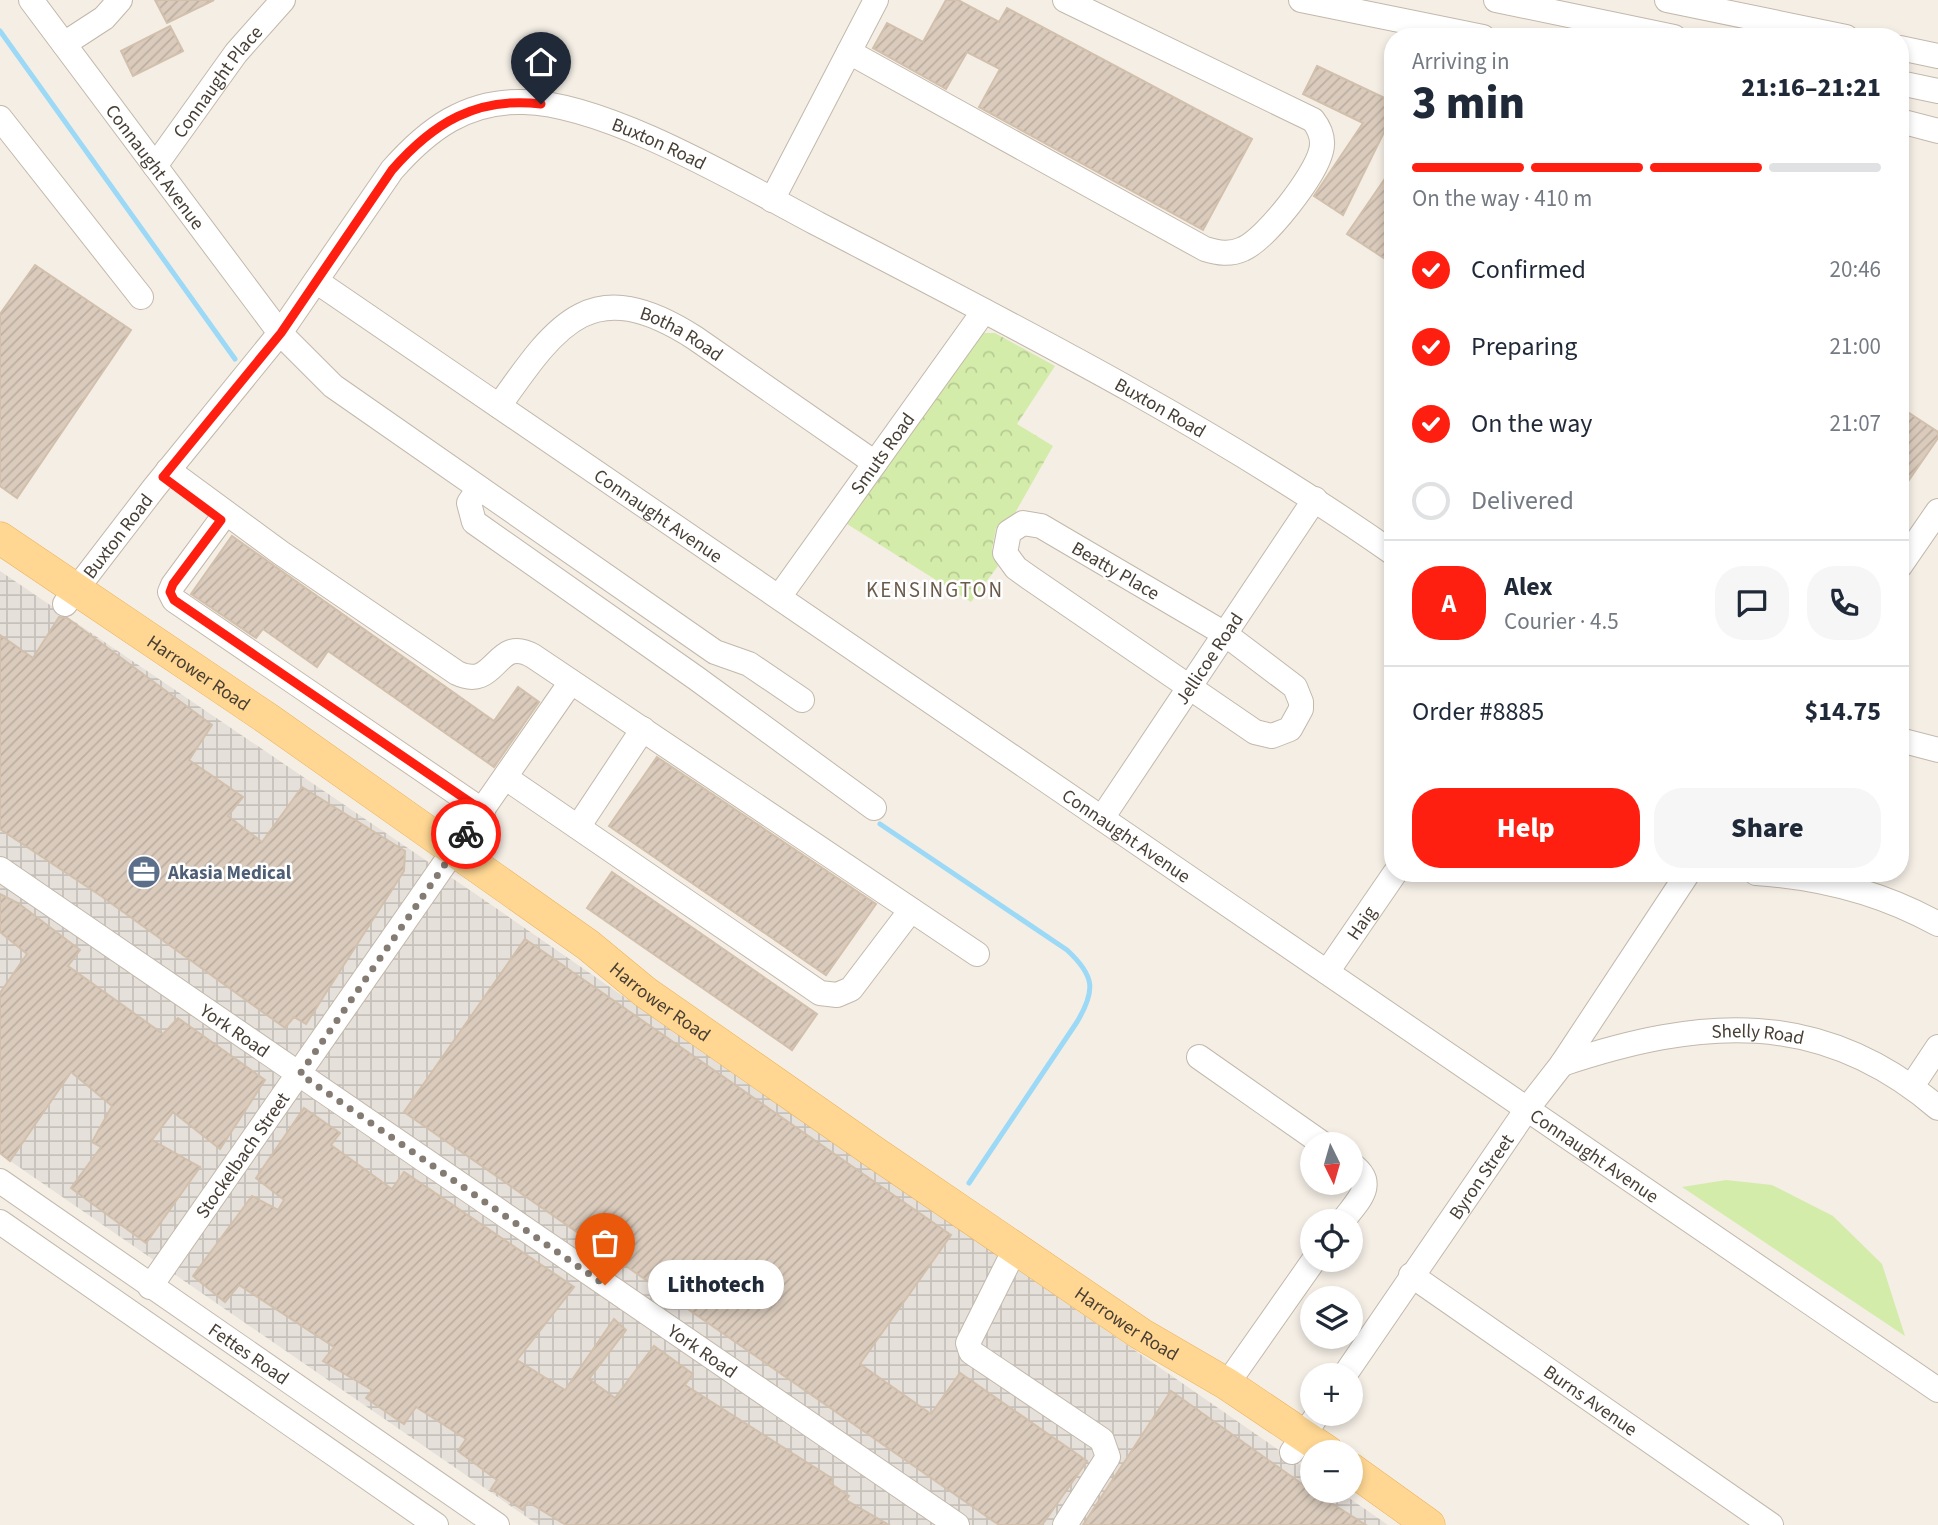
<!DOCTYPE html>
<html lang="en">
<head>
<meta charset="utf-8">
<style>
	:root { --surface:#fff; --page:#f6f6f7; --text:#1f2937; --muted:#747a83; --line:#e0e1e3; --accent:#ff1f11 }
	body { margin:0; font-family:"Source Sans 3",sans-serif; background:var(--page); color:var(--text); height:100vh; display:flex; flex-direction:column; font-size:26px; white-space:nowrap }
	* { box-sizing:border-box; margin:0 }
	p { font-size:23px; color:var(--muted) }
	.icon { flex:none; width:38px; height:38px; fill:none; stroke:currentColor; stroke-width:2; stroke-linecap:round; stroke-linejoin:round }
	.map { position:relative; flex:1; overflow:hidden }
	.drawer { position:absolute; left:1384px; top:28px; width:525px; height:854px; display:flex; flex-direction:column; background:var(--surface); border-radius:28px; box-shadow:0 4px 10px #0003 }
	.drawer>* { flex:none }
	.needle { width:46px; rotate:175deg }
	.fabs { position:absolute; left:1300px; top:1132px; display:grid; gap:14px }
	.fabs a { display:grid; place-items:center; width:63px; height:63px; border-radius:50%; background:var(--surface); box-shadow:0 4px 10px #0003; font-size:35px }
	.pin { position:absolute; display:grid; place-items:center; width:60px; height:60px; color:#fff; margin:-72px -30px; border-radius:50% 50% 50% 0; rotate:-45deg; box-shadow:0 0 7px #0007 }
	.pin .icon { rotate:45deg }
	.courier { position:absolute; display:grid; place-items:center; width:70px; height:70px; margin:-35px; border:5px solid #ff1f11; border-radius:50%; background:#fff; color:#222; box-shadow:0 2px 9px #0007 }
	.bubble { position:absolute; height:49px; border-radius:24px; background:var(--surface); box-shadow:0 4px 10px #0003; font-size:23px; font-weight:800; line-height:49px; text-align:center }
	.headline em { font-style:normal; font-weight:800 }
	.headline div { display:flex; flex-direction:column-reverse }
	.headline { display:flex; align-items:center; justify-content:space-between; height:119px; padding:0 28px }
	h1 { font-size:46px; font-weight:800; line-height:52px }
	.bar { display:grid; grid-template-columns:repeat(4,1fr); gap:10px 7px; align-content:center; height:84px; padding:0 28px }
	.bar i { height:9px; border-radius:5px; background:var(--line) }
	.bar .active { background:var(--accent) }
	.bar p { grid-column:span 4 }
	.line { display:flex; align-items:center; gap:18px; padding:0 28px; border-top:2px solid var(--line) }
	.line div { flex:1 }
	.round { display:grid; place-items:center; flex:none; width:74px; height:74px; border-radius:28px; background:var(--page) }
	ol { padding:0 28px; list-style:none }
	li { display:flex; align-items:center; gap:21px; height:77px }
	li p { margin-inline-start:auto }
	li .icon { padding:7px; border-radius:50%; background:var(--accent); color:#fff; stroke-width:4 }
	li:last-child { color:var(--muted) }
	li i { width:38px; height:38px; border:4px solid var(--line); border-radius:50% }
	.primary-button { display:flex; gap:14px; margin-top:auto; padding:14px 28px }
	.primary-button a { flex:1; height:80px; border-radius:28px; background:var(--accent); color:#fff; font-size:28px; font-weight:800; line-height:80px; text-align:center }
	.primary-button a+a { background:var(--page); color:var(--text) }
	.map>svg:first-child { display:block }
	.industrial { fill:url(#industrial-grid) }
	.green { fill:#d4ecaa }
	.park { fill:url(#park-crowns) }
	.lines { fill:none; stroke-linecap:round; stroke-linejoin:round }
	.stream { stroke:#9cd9f6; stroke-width:5 }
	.building { fill:url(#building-hatch); stroke:#d2c0ac; stroke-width:2 }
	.minor-casing { stroke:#c3b8aa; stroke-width:26 }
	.major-casing { stroke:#edb45a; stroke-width:33 }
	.minor { stroke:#fff; stroke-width:24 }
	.major { stroke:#ffd793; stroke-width:32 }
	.done { stroke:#847c72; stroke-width:7; stroke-dasharray:0 12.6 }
	.route { stroke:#ff1f11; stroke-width:9 }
	.labels { text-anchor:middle; stroke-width:5; stroke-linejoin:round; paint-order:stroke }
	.street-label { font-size:19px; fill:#473e34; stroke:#fff }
	.service-label { font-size:19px; font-weight:bold; fill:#4e5e75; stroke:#fff; text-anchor:start }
	.neighbourhood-label { font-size:21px; letter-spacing:2px; fill:#6b5b4a; stroke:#fff }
</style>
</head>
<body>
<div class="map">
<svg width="1938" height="1525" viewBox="0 0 1938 1525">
	<defs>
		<pattern id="industrial-grid" width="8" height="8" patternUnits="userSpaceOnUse" patternTransform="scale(1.75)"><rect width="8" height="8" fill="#e6e0da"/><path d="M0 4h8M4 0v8" fill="none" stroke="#c7c1bc"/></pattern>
		<pattern id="park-crowns" width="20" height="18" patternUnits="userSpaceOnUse" patternTransform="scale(1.75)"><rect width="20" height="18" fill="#d4ecaa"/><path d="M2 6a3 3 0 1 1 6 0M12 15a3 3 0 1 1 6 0" fill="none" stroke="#b7cb93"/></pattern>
		<pattern id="building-hatch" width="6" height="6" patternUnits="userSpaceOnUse" patternTransform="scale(1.75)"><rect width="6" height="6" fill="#dacbbc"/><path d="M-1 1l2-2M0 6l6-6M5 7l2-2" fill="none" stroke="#bcafa2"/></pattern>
	</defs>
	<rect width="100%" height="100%" fill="#f4eee5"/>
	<path class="industrial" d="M0 571 477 895 1312 1473V1491H1339L1388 1525H539L531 1520 0 1154Z"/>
	<path class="green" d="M1726 1180 1772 1185 1833 1216 1882 1264 1905 1336 1682 1187Z"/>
	<path class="park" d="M979 333H995L1055 366 1017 424 1053 446 1015 513 996 528 992 549 998 566 971 602 847 524Z"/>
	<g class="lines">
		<g class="stream">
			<path d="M0 31 235 359"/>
			<path d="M880 824 1067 950C1095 976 1096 990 1077 1022L969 1183"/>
		</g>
	</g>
	<g class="building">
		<path d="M155 0H214L167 23Z"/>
		<path d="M946 0H958L999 22 1007 8 1252 139 1203 230 979 107 1000 69 967 52 946 89 873 48 887 23 923 42Z"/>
		<path d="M170 26 183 51 133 76 121 51Z"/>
		<path d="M1317 66 1393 102V114L1343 215 1314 196 1363 123 1303 94Z"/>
		<path d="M1393 167V264L1347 234Z"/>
		<path d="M35 265 131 330 17 498 0 486V314Z"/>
		<path d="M1900 407 1938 432V438L1900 493Z"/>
		<path d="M232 536 494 721 518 687 539 702 494 767 328 651 317 667 263 629 256 638 191 594Z"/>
		<path d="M59 617 67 618 212 725 189 760 243 797 228 816 262 842 302 787 405 851 404 871 306 1024 294 1017 285 1028 101 896 0 829V635L33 658Z"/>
		<path d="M657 757 876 904 826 975 609 826Z"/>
		<path d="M612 872 817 1014 792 1050 587 908Z"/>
		<path d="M0 894 18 903 80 950 68 966 163 1034 178 1018 265 1080 220 1149 173 1112 152 1140 200 1167 146 1243 71 1188 101 1147 92 1142 112 1106 71 1072 10 1161 0 1153V993L27 954 0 932Z"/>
		<path d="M525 939 951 1235 860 1364 931 1414 960 1373 1087 1461 1042 1525H999L404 1112Z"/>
		<path d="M304 1108 340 1133 331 1145 392 1189 404 1172 574 1287 517 1360 565 1390 614 1319 626 1330 589 1379 615 1398 654 1346 693 1374 685 1385 833 1479 830 1483 849 1496 846 1500 889 1525H566L528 1502 523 1510 491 1489 497 1480 458 1451 466 1439 416 1407 404 1424 366 1398 372 1390 323 1361 334 1347 239 1285 225 1302 193 1276 252 1196 278 1210 284 1200 256 1178Z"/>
		<path d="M1171 1391 1312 1491 1366 1525H1083Z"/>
	</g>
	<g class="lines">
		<defs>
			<g id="minor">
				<path id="s1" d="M31 0 280 333 333 386 715 652 749 664 802 700"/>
				<path d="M1301 0 1483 37"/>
				<path d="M1496 0 1674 37"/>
				<path d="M1667 0 1846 37"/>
				<path d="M64 44 104 18 120 0"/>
				<path d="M1900 48 1938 56"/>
				<path d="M849 52 1205 249C1218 253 1230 255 1243 249 1266 239 1315 176 1321 151 1324 140 1320 129 1313 120L1065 0"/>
				<path d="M1900 83 1938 91"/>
				<path d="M0 118 141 297"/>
				<path d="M1900 121 1938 131"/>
				<path id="s2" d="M155 166 236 53 283 0"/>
				<path d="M772 200 876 0"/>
				<path id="s3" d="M316 281 1938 1390"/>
				<path id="s4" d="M499 406C558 322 592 272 695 338L875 463"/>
				<path d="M168 470 281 553 457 673C497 692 495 634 533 656L977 954"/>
				<path d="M479 488 469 503 474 522 696 678 874 808"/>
				<path d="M226 513 173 585 170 592 174 600 483 811"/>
				<path d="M1023 523 1041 526 1225 634 1295 687 1301 702V709L1290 729 1272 736 1255 732 1030 578 1016 568 1005 553 1009 532Z"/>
				<path d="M1900 566 1938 511"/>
				<path id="s5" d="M779 597 984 311"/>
				<path id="s6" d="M65 604 154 488 280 333 392 170C428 129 467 100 524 102 608 104 742 184 818 224 1014 326 1212 426 1393 553"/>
				<path d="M1900 740 1938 750"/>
				<path d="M506 778 820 993 837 995 851 989 911 910"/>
				<path id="s7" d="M1102 818 1315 499"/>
				<path d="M578 827 643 729"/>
				<path id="s8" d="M0 869 957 1525"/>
				<path d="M1756 873C1819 877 1882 893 1938 924"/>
				<path id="s9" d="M1327 972 1395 873"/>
				<path d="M1199 1057 1323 1144"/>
				<path id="s10" d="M1562 1064C1700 1018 1820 1007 1938 1108"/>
				<path d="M1912 1086 1938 1047"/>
				<path id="s11" d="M0 1181 497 1525"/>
				<path d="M0 1222 436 1525"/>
				<path d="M1342 1222C1358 1200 1379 1184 1351 1164"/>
				<path d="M1009 1261 968 1343 971 1352 1102 1440 1108 1457 1065 1525"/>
				<path id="s12" d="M1411 1275 1771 1525"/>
				<path id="s13" d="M150 1287 571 682"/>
				<path id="s14" d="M1344 1376 1527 1109 1562 1064 1688 873"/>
				<path d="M1227 1384 1314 1260"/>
				<path d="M1292 1452 1318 1414"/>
			</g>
			<g id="major">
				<path id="s15" d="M0 538 268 719 588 945 645 992 874 1152 1141 1334 1227 1384 1328 1452"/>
				<path d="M1351 1469 1429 1525"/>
			</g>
		</defs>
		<use href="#minor" class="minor-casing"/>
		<use href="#major" class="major-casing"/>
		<use href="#minor" class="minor"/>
		<use href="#major" class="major"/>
	</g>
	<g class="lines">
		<path class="done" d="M466 834 300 1074 605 1285"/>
		<path class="route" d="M466 834 483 811 174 600 170 592 173 584 221 520 163 477 281 333 392 170C433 123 477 96 541 104"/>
	</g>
	<defs>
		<symbol id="office-disc" viewBox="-11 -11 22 22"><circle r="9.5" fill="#5c6f8a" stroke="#fff"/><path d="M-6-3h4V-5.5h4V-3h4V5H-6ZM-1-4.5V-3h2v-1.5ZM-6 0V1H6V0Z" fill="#fff"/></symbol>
	</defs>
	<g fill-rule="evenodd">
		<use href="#office-disc" x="125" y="853" width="38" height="38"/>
	</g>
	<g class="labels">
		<g class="street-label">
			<text dy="7" stroke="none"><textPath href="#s2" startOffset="105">Connaught Place</textPath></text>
			<text dy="7" stroke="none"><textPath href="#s6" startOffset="840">Buxton Road</textPath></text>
			<text dy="7" stroke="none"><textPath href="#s1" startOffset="208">Connaught Avenue</textPath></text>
			<text dy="7" stroke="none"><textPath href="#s4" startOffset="231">Botha Road</textPath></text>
			<text dy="7" stroke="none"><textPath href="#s6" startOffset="1407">Buxton Road</textPath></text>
			<text dy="7" stroke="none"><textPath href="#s5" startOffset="177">Smuts Road</textPath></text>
			<text dy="7" stroke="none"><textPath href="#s3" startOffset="415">Connaught Avenue</textPath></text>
			<text dy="7" stroke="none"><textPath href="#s6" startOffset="86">Buxton Road</textPath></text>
			<text transform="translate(1116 570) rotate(30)" y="7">Beatty Place</text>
			<text dy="7" stroke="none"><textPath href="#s7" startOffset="192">Jellicoe Road</textPath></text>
			<text dy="7" stroke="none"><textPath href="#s15" startOffset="240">Harrower Road</textPath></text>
			<text dy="7" stroke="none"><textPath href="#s3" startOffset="982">Connaught Avenue</textPath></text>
			<text dy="7" stroke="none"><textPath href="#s9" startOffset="60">Haig</textPath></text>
			<text dy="7" stroke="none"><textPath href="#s15" startOffset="807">Harrower Road</textPath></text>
			<text dy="7" stroke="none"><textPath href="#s8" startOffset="285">York Road</textPath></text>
			<text dy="7" stroke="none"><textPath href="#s10" startOffset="200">Shelly Road</textPath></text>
			<text dy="7" stroke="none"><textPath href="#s13" startOffset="161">Stockelbach Street</textPath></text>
			<text dy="7" stroke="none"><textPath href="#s3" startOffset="1549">Connaught Avenue</textPath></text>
			<text dy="7" stroke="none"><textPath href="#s14" startOffset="242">Byron Street</textPath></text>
			<text dy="7" stroke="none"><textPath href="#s15" startOffset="1374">Harrower Road</textPath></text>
			<text dy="7" stroke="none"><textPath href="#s8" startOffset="852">York Road</textPath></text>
			<text dy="7" stroke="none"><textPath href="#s11" startOffset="303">Fettes Road</textPath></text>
			<text dy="7" stroke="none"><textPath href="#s12" startOffset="219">Burns Avenue</textPath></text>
		</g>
		<g class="service-label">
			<text x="168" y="879">Akasia Medical</text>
		</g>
		<g class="neighbourhood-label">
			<text x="935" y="597">KENSINGTON</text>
		</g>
	</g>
</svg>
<div class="fabs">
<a><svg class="needle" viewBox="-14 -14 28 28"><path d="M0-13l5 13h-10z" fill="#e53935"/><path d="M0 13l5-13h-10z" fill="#747a83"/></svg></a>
<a><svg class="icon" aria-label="locate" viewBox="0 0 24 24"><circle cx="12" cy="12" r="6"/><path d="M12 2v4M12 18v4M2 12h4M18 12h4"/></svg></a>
<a><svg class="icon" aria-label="layers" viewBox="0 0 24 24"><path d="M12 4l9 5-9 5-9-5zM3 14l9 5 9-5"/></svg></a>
<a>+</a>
<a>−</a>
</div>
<div class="pin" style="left:605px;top:1285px;background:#ea580c"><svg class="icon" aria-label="bag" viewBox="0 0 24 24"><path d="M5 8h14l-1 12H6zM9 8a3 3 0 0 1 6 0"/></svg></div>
<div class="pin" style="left:541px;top:104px;background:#1f2937"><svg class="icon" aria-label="home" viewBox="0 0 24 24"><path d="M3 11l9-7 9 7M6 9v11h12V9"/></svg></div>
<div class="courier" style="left:466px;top:834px"><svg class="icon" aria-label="bike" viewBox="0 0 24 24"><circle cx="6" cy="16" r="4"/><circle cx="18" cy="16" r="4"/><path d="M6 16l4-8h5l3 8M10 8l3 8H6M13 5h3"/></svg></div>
<div class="bubble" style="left:648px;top:1260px;width:136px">Lithotech</div>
<section class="drawer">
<div class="headline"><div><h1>3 min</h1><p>Arriving in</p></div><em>21:16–21:21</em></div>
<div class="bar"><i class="active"></i><i class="active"></i><i class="active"></i><i></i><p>On the way · 410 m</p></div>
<ol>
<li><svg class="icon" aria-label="check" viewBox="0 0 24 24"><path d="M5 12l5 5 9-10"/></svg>Confirmed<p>20:46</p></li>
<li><svg class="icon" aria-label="check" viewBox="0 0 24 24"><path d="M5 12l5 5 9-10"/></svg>Preparing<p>21:00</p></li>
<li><svg class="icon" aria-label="check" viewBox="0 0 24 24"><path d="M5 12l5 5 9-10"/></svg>On the way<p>21:07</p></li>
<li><i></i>Delivered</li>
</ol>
<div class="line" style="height:126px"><b class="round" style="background:var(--accent);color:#fff">A</b><div><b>Alex</b><p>Courier · 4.5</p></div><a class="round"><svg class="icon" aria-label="chat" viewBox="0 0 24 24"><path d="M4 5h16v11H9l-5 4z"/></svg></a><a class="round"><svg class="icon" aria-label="phone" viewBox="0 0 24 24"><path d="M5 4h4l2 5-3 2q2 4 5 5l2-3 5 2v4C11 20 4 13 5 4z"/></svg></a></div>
<div class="line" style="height:91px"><div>Order #8885</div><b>$14.75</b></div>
<div class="primary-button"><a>Help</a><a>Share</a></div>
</section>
</div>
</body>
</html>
